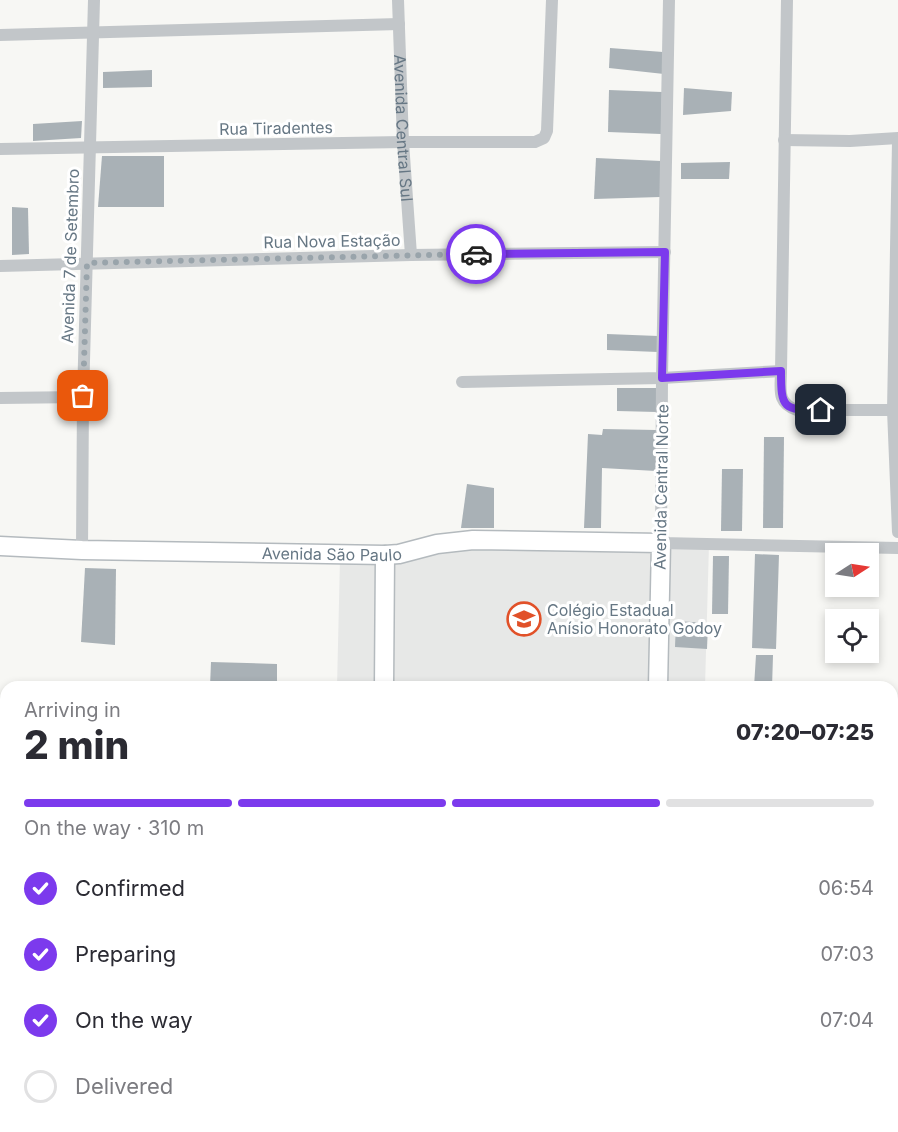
<!DOCTYPE html>
<html lang="en">
<head>
<meta charset="utf-8">
<style>
	:root { --surface:#fff; --page:#f2f2f3; --text:#2b2b33; --muted:#7c7c81; --line:#e1e1e2; --accent:#7c3aed }
	body { margin:0; font-family:Inter,sans-serif; background:var(--page); color:var(--text); height:100vh; display:flex; flex-direction:column; font-size:22px; white-space:nowrap }
	* { box-sizing:border-box; margin:0 }
	p { font-size:20px; color:var(--muted) }
	.icon { flex:none; width:33px; height:33px; fill:none; stroke:currentColor; stroke-width:2; stroke-linecap:round; stroke-linejoin:round }
	.map { position:relative; flex:1; overflow:hidden }
	.drawer { position:absolute; left:0px; top:681px; width:898px; height:452px; display:flex; flex-direction:column; background:var(--surface); border-radius:18px 18px 0 0; box-shadow:0 3px 9px #0003 }
	.drawer>* { flex:none }
	.needle { width:39px; rotate:78deg }
	.fabs { position:absolute; left:825px; top:543px; display:grid; gap:12px }
	.fabs a { display:grid; place-items:center; width:54px; height:54px; border-radius:0px; background:var(--surface); box-shadow:0 3px 9px #0003; font-size:30px }
	.pin { position:absolute; display:grid; place-items:center; width:51px; height:51px; color:#fff; margin:-26px; border-radius:12px; box-shadow:0 3px 9px #0006 }
	.courier { position:absolute; display:grid; place-items:center; width:60px; height:60px; margin:-30px; border:4px solid #7c3aed; border-radius:50%; background:#fff; color:#222; box-shadow:0 2px 8px #0007 }
	.head em { font-style:normal; font-weight:800 }
	.head div { display:flex; flex-direction:column-reverse }
	.head { display:flex; align-items:center; justify-content:space-between; height:102px; padding:0 24px }
	h1 { font-size:39px; font-weight:800; line-height:45px }
	.bar { display:grid; grid-template-columns:repeat(4,1fr); gap:9px 6px; align-content:center; height:72px; padding:0 24px }
	.bar i { height:8px; border-radius:4px; background:var(--line) }
	.bar .active { background:var(--accent) }
	.bar p { grid-column:span 4 }
	ol { padding:0 24px; list-style:none }
	li { display:flex; align-items:center; gap:18px; height:66px }
	li p { margin-inline-start:auto }
	li .icon { padding:6px; border-radius:50%; background:var(--accent); color:#fff; stroke-width:4 }
	li:last-child { color:var(--muted) }
	li i { width:33px; height:33px; border:3px solid var(--line); border-radius:50% }
	.map>svg:first-child { display:block }
	.built { fill:#e7e8e7 }
	.green { fill:#d8ded5 }
	.building { fill:#a9b1b6 }
	.lines { fill:none; stroke-linecap:round; stroke-linejoin:round }
	.secondary-casing { stroke:#b4babe; stroke-width:21 }
	.minor { stroke:#c2c6c9; stroke-width:12 }
	.secondary { stroke:#fff; stroke-width:18 }
	.done { stroke:#99a4ab; stroke-width:6; stroke-dasharray:0 10.8 }
	.route { stroke:#7c3aed; stroke-width:8 }
	.labels { text-anchor:middle; stroke-width:6; stroke-linejoin:round; paint-order:stroke }
	.street-label { font-size:16px; fill:#667784; stroke:#fff }
	.poi-label { font-size:16px; fill:#667784; stroke:#fff; text-anchor:start }
</style>
</head>
<body>
<div class="map">
<svg width="898" height="1132" viewBox="0 0 898 1132">
	<rect width="100%" height="100%" fill="#f7f7f4"/>
	<g class="built">
		<path d="M709 544 705 687H337L340 559 383 550Z"/>
		<path d="M329 1126 692 1127V1132H329Z"/>
	</g>
	<path class="green" d="M467 1126 650 1127V1132H467Z"/>
	<g class="building">
		<path d="M610 48 663 52 664 74 609 68Z"/>
		<path d="M152 70V87L103 88V72Z"/>
		<path d="M684 88 732 92 731 111 683 115Z"/>
		<path d="M609 90 662 92 661 134 608 132Z"/>
		<path d="M82 121 81 138 33 141V124Z"/>
		<path d="M102 156H164V207H98Z"/>
		<path d="M596 158 661 161 660 197 594 199Z"/>
		<path d="M730 162 729 179H681V163Z"/>
		<path d="M12 207 28 208 29 254 12 255Z"/>
		<path d="M607 334 658 336V352L607 350Z"/>
		<path d="M617 388H658L657 412 617 411Z"/>
		<path d="M603 429 656 430V471L602 468 601 528H584L588 434 602 435Z"/>
		<path d="M764 437H784L783 528H763Z"/>
		<path d="M722 469H743L742 531H721Z"/>
		<path d="M467 484 494 488V528H461Z"/>
		<path d="M755 554 779 555 776 649 752 648Z"/>
		<path d="M713 556H729L728 614H712Z"/>
		<path d="M85 568 116 569 115 645 81 642Z"/>
		<path d="M676 621 708 623 707 649 675 647Z"/>
		<path d="M756 655H773L772 687H754Z"/>
		<path d="M211 662 277 664V687H210Z"/>
		<path d="M340 681 375 682 374 687H340Z"/>
		<rect x="8" y="1126" width="45" height="6"/>
		<rect x="61" y="1126" width="13" height="6"/>
		<rect x="137" y="1126" width="18" height="6"/>
		<rect x="171" y="1126" width="32" height="6"/>
		<rect x="238" y="1126" width="31" height="6"/>
		<path d="M507 1126H529V1132H508Z"/>
		<rect x="767" y="1126" width="46" height="6"/>
		<rect x="829" y="1126" width="19" height="6"/>
	</g>
	<g class="lines">
		<defs>
			<g id="secondary">
				<path id="s2" d="M0 546 82 550 385 555 399 554 437 544 473 540 661 543 658 687"/>
				<path d="M384 687 385 555"/>
				<path d="M377 1132V1126"/>
				<path d="M650 1132V1126"/>
			</g>
		</defs>
		<use href="#secondary" class="secondary-casing"/>
		<g class="minor">
			<path id="s1" d="M398 0 403 142 411 255"/>
			<path d="M669 0 662 378 661 543 898 548"/>
			<path d="M787 0 781 371C781 389 776 403 797 410H898"/>
			<path d="M0 35 399 24"/>
			<path d="M784 140 850 141 898 138"/>
			<path d="M898 142 893 410 898 532"/>
			<path d="M0 149 403 142H535L544 138 547 131 552 0"/>
			<path d="M0 266 411 255 665 252"/>
			<path d="M462 382 662 378 781 371"/>
			<path d="M0 398 83 397"/>
			<path d="M82 550 83 397 94 0"/>
			<path d="M892 761H898"/>
			<path d="M0 771H6"/>
			<path d="M892 980H898"/>
			<path d="M0 981H6"/>
			<path d="M467 1132V1126"/>
			<path d="M565 1132V1126"/>
			<path d="M580 1132V1126"/>
		</g>
		<use href="#secondary" class="secondary"/>
	</g>
	<g class="lines">
		<path class="done" d="M83 396 87 263 476 254"/>
		<path class="route" d="M476 254 665 252 662 378 781 371C781 409 783 410 821 410"/>
	</g>
	<defs>
		<symbol id="school-ring" viewBox="-11 -11 22 22"><circle r="9.5" fill="#fff" stroke="#e15129" stroke-width="1.5"/><path d="M0-5L7-2L0 1L-7-2ZM-4 1L0 2.5L4 1V4Q0 6-4 4Z" fill="#e15129"/></symbol>
	</defs>
	<g fill-rule="evenodd">
		<use href="#school-ring" x="505" y="600" width="38" height="38"/>
	</g>
	<g class="labels">
		<g class="street-label">
			<text transform="translate(276 128) rotate(-1)" y="6">Rua Tiradentes</text>
			<text dy="6" stroke="none"><textPath href="#s1" startOffset="128">Avenida Central Sul</textPath></text>
			<text transform="translate(332 241) rotate(-1)" y="6">Rua Nova Estação</text>
			<text transform="translate(70 256) rotate(-88)" y="6">Avenida 7 de Setembro</text>
			<text transform="translate(661 487) rotate(-89)" y="6">Avenida Central Norte</text>
			<text dy="6" stroke="none"><textPath href="#s2" startOffset="332">Avenida São Paulo</textPath></text>
		</g>
		<g class="poi-label">
			<text x="547" y="616">Colégio Estadual<tspan x="547" dy="18">Anísio Honorato Godoy</tspan></text>
		</g>
	</g>
</svg>
<div class="fabs">
<a><svg class="needle" viewBox="-14 -14 28 28"><path d="M0-13l5 13h-10z" fill="#e53935"/><path d="M0 13l5-13h-10z" fill="#7c7c81"/></svg></a>
<a><svg class="icon" aria-label="locate" viewBox="0 0 24 24"><circle cx="12" cy="12" r="6"/><path d="M12 2v4M12 18v4M2 12h4M18 12h4"/></svg></a>
</div>
<div class="pin" style="left:83px;top:396px;background:#ea580c"><svg class="icon" aria-label="bag" viewBox="0 0 24 24"><path d="M5 8h14l-1 12H6zM9 8a3 3 0 0 1 6 0"/></svg></div>
<div class="pin" style="left:821px;top:410px;background:#1f2937"><svg class="icon" aria-label="home" viewBox="0 0 24 24"><path d="M3 11l9-7 9 7M6 9v11h12V9"/></svg></div>
<div class="courier" style="left:476px;top:254px"><svg class="icon" aria-label="car" viewBox="0 0 24 24"><path d="M5 17H2v-5l4-1 3-4h7l3 4 3 1v5h-3M9 17h6M6 11h13"/><circle cx="7" cy="17" r="2"/><circle cx="17" cy="17" r="2"/></svg></div>
<section class="drawer">
<div class="head"><div><h1>2 min</h1><p>Arriving in</p></div><em>07:20–07:25</em></div>
<div class="bar"><i class="active"></i><i class="active"></i><i class="active"></i><i></i><p>On the way · 310 m</p></div>
<ol>
<li><svg class="icon" aria-label="check" viewBox="0 0 24 24"><path d="M5 12l5 5 9-10"/></svg>Confirmed<p>06:54</p></li>
<li><svg class="icon" aria-label="check" viewBox="0 0 24 24"><path d="M5 12l5 5 9-10"/></svg>Preparing<p>07:03</p></li>
<li><svg class="icon" aria-label="check" viewBox="0 0 24 24"><path d="M5 12l5 5 9-10"/></svg>On the way<p>07:04</p></li>
<li><i></i>Delivered</li>
</ol>
</section>
</div>
</body>
</html>
